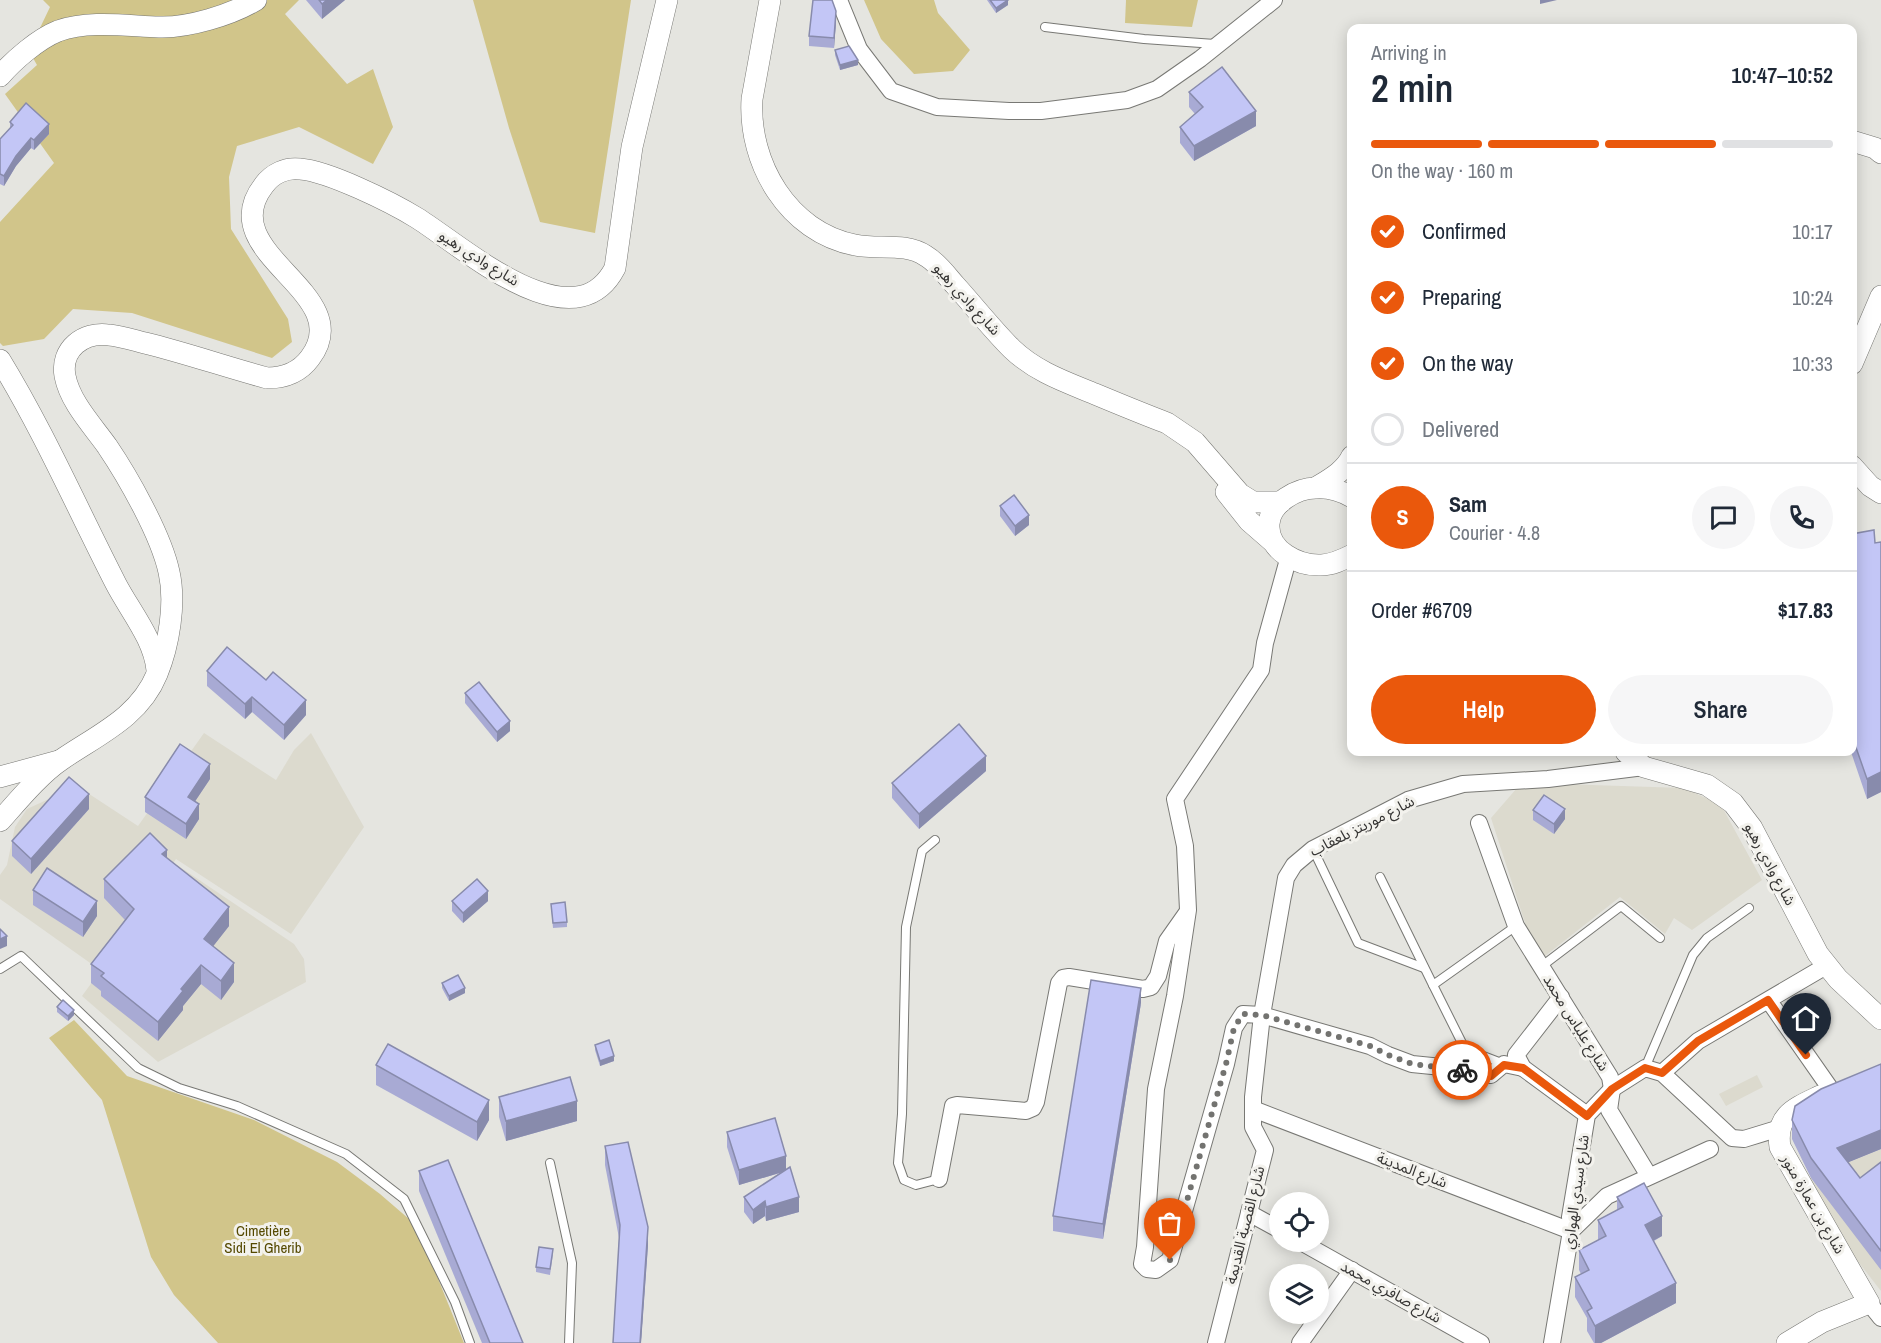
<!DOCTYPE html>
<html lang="en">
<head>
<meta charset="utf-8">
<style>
	:root { --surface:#fff; --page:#f6f6f7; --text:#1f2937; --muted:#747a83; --line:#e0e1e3; --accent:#ea580c }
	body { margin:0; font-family:"Archivo Narrow","Noto Sans Arabic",sans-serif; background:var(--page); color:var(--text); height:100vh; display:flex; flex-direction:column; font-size:22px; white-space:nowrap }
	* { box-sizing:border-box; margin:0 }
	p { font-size:20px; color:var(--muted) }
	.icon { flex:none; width:33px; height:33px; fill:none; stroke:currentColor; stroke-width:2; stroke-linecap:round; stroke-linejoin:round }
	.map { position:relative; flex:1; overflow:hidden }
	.side { position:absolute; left:1347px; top:24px; width:510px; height:732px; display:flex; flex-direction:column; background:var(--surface); border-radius:12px; box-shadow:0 3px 15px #0003 }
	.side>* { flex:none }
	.tools { position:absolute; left:1269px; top:1192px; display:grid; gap:12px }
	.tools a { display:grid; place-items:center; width:60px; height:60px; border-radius:50%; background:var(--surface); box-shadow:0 3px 15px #0003; font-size:30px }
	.pin { position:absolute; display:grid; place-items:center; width:51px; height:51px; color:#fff; margin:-62px -26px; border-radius:50% 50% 50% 0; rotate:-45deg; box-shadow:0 0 6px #0007 }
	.pin .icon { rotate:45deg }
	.courier { position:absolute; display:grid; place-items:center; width:60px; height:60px; margin:-30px; border:4px solid #ea580c; border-radius:50%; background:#fff; color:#222; box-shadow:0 2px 8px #0007 }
	.headline em { font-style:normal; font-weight:600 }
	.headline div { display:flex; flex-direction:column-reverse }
	.headline { display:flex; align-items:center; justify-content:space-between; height:102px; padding:0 24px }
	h1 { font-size:39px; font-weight:600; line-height:45px }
	.bar { display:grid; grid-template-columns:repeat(4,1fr); gap:9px 6px; align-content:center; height:72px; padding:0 24px }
	.bar i { height:8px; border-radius:4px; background:var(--line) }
	.bar .selected { background:var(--accent) }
	.bar p { grid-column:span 4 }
	.line { display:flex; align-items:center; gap:15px; padding:0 24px; border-top:2px solid var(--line) }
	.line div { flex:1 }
	.round { display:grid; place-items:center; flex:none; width:63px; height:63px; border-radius:32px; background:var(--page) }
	ol { padding:0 24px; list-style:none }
	li { display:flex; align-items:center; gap:18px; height:66px }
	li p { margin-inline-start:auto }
	li .icon { padding:6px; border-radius:50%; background:var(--accent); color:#fff; stroke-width:4 }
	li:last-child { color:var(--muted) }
	li i { width:33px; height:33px; border:3px solid var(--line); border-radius:50% }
	.action { display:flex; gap:12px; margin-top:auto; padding:12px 24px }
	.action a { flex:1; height:69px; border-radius:36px; background:var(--accent); color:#fff; font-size:24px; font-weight:600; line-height:69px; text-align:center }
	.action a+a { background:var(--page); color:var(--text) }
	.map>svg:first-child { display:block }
	.built { fill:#dcdace }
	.green { fill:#d1c58a }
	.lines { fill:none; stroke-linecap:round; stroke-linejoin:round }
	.service-casing { stroke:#787874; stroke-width:10 }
	.minor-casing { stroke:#787874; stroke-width:18 }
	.tertiary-casing { stroke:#787874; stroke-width:22 }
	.service { stroke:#fff; stroke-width:8 }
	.minor { stroke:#fff; stroke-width:16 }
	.tertiary { stroke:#fff; stroke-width:21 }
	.wall { fill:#a8aad4 }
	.shaded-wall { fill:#888bac }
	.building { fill:#c3c6f6; stroke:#888bac; stroke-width:1.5 }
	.done { stroke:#737370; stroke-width:6; stroke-dasharray:0 10.8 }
	.route { stroke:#ea580c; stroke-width:8 }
	.labels { text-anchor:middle; stroke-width:6; stroke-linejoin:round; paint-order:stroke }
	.street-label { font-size:15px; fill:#363534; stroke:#f3f2ed }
	.park-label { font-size:15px; fill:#554900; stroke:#f3f2ed }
</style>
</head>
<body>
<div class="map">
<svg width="1881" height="1343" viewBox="0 0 1881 1343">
	<rect width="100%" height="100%" fill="#e5e5e0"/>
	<g class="built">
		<path d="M204 733 276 780 294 750 311 733 364 827 291 934 176 859 100 970 0 899V875L7 865 15 827 27 809 77 786 138 826Z"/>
		<path d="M1560 784 1684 788 1721 805 1762 880 1692 930 1674 918 1665 934 1620 897 1545 956 1527 929 1491 818 1517 788Z"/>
		<path d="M177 865 294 944 304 959 306 982 158 1062 82 996Z"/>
		<path d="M1757 1075 1763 1087 1726 1106 1719 1094Z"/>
		<path d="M1881 1149V1291L1835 1232 1809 1179Z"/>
	</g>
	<g class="green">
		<path d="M43 0H299L285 14 347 84 373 69 393 127 373 164 299 127 237 146 229 177 231 229 288 319 292 342 272 358 132 313 73 309 44 339 3 346 0 343V222L54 163 5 94 37 65 29 51 50 7Z"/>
		<path d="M473 0H631L595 233 540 222 509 128Z"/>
		<path d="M864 0H934L938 13 970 50 953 71 914 74 881 39Z"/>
		<path d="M1126 0H1198L1192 27 1125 23Z"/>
		<path d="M74 1020 127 1076 254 1120 337 1162 380 1194 409 1219 424 1244 464 1343H218L174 1295 151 1257 102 1100 49 1038Z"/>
	</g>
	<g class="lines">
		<defs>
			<g id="service">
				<path d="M1045 27 1144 39 1215 44"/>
				<path d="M935 840 922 851 906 927 902 1114 898 1163 904 1180 916 1185 939 1179"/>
				<path d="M1313 849 1358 943 1424 968"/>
				<path d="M1380 877 1433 985 1516 926"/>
				<path d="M1542 966 1621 906 1660 938"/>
				<path d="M0 969 21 956 138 1068 179 1088 237 1106 346 1154 404 1199 455 1302 470 1343"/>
				<path d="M1433 985 1465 1049 1504 1064"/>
				<path d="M1645 1068 1693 955 1707 938 1749 908"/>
				<path d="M550 1163 572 1263 569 1343"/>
			</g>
			<g id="minor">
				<path d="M839 0 859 49 891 91 937 107 1009 111H1041L1127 100 1157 89 1200 59 1274 0"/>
				<path d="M1289 556 1265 643 1261 670 1175 799 1185 846 1188 910 1175 996 1156 1089 1145 1247 1142 1264 1147 1269 1156 1270 1170 1260 1226 1064 1234 1028 1243 1014 1262 1015 1370 1046 1388 1055 1412 1064 1442 1067 1491 1075 1504 1064 1523 1068"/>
				<path d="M1479 823 1516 926 1610 1077 1612 1089 1609 1110 1649 1176"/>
				<path d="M1561 997 1516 1055 1523 1068 1587 1115"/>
				<path d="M1769 1001 1832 1091"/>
				<path d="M1662 1073 1698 1041 1826 966"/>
				<path d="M1253 1109 1571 1231 1607 1196 1710 1149"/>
				<path d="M939 1179 953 1106 957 1105 1026 1111 1033 1108 1036 1102 1059 983 1063 978 1069 977 1143 989 1151 987 1158 976 1167 941 1186 914"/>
				<path d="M1249 1213 1280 1230"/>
				<path d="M1301 1242 1481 1343"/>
				<path d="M1869 1303 1881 1318"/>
				<path d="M1216 1343 1265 1150 1253 1127V1097L1262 1015 1286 878 1294 865 1313 849 1408 800 1463 784 1548 779 1644 767"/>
				<path d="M1300 1343 1352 1270"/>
				<path d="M1552 1343 1571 1231 1570 1217 1587 1115 1612 1089 1645 1068 1662 1073 1732 1138 1744 1139 1780 1128"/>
			</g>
			<g id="tertiary">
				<path d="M770 0 752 99C748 163 788 232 855 245 879 250 905 242 926 256 938 263 946 275 955 285 974 306 992 329 1012 349 1036 372 1066 382 1095 394 1119 404 1143 414 1167 423L1195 442 1240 494 1253 502H1281"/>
				<path d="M0 76C14 60 38 39 58 31 89 20 127 26 159 27 188 28 231 15 256 0"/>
				<path d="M1852 141 1875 148 1881 153"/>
				<path d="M0 360C44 432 78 510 116 584 130 611 154 639 157 670"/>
				<path d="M1852 364 1881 296"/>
				<path d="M1852 466 1870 486 1881 493"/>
				<path d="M1317 487C1330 479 1345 471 1352 456"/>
				<path d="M1226 492 1249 521 1272 541"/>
				<path d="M1352 497C1341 491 1329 487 1316 488 1297 488 1270 503 1269 524 1267 551 1299 566 1321 565 1332 565 1342 560 1352 555"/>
				<path d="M1626 752 1644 767 1707 785 1733 803 1752 828 1818 954 1838 979 1881 1019"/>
				<path d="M0 777 58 761"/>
				<path d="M0 821C17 802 40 774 61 760 97 735 139 718 157 674 169 645 176 603 169 572 161 535 128 477 107 446 92 425 70 402 65 376 60 349 84 331 109 335 121 336 133 340 145 343 186 353 226 367 267 378 284 378 299 373 310 358 360 292 210 254 264 185 272 174 286 167 300 169 328 171 391 202 417 218 462 246 574 347 615 268L632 147 667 0"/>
				<path d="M1787 1343 1822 1322 1869 1303 1780 1147C1775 1115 1795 1108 1820 1096"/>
			</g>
		</defs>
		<use href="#service" class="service-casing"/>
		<use href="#minor" class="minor-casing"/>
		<use href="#tertiary" class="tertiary-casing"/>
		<use href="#service" class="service"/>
		<use href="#minor" class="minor"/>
		<use href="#tertiary" class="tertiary"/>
	</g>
	<g class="wall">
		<path d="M306 0H345L322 19Z"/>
		<path d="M987 0H1008V5L996 13Z"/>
		<path d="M836 21 834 48 809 46V36Z"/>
		<path d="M835 50 858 65 840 70 835 55Z"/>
		<path d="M1189 92 1256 126 1194 161 1180 143V127L1195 114 1189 107Z"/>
		<path d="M10 122 49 134 34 150 31 148 16 166 4 186 0 184V139L10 129Z"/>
		<path d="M1000 506 1029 525 1015 536 1000 516Z"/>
		<path d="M1852 534 1875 543 1881 542V792L1867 799 1851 752H1852Z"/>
		<path d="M207 671 266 680 306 715 284 740 252 712 245 719 207 686Z"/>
		<path d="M465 693 510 731 497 742 465 703Z"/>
		<path d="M986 771 919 829 892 798V783Z"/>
		<path d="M210 779 195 801 199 819 186 839 145 812V797Z"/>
		<path d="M89 809 31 874 12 856V841Z"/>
		<path d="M1533 810 1565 819 1554 834 1533 820Z"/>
		<path d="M167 858 229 926 213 946 234 982 221 1000 201 984 183 1006V1010L158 1041 101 996V991L91 983V964L125 920 104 898V879Z"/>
		<path d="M33 890 97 916 83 937 33 905Z"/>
		<path d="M452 901H488L463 923 452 911Z"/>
		<path d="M551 904 567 922V927L553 928Z"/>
		<path d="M442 983 465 993 449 1001 442 988Z"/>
		<path d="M1141 1003 1103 1239 1053 1231V1216Z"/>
		<path d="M57 1007 74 1015 68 1021 57 1012Z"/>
		<path d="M595 1045 614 1061 600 1066 595 1050Z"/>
		<path d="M1881 1064V1149L1848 1162 1860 1178 1881 1162V1270L1811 1178 1792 1139V1120Z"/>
		<path d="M376 1065 489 1120 477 1141 376 1085Z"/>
		<path d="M499 1097 577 1121 506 1141 499 1117Z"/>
		<path d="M727 1132 786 1170 799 1212 766 1221 765 1216 753 1224 744 1212V1197L783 1172 739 1185 727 1147Z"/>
		<path d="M605 1146 648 1245 641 1343H613L619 1238 605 1165Z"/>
		<path d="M419 1171 523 1343H482L419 1191Z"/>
		<path d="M1617 1197 1662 1236 1654 1241 1676 1303 1601 1343H1594L1587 1331V1318L1575 1297V1277L1581 1274 1579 1270V1250L1598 1240V1220L1617 1210Z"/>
		<path d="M553 1254 550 1275 536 1272V1267Z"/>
	</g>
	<g class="shaded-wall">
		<path d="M327 0H345L322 19V4Z"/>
		<path d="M1008 0V5L996 13V8Z"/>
		<path d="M1540 0H1557L1540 4Z"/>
		<path d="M836 11V21L834 48V38Z"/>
		<path d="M858 60V65L840 70V65Z"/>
		<path d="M1256 111V126L1194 161V146Z"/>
		<path d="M49 124V134L34 150V140Z"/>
		<path d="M31 138V148L16 166 4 186V176L16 156Z"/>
		<path d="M1029 515V525L1015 536V526Z"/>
		<path d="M252 697V712L245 719V704Z"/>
		<path d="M306 700V715L284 740V725Z"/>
		<path d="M510 721V731L497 742V732Z"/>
		<path d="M986 756V771L919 829V814Z"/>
		<path d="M210 764V779L188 812V797Z"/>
		<path d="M1881 772V792L1867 799V779Z"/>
		<path d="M89 794V809L31 874V859Z"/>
		<path d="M199 804V819L186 839V824Z"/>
		<path d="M1565 809V819L1554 834V824Z"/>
		<path d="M167 850V869L162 854Z"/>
		<path d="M488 891V901L463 923V913Z"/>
		<path d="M97 901V916L83 937V922Z"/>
		<path d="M229 907V926L204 958V939Z"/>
		<path d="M7 936V946L0 949V939Z"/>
		<path d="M234 963V982L221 1000V981Z"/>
		<path d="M201 965V984L183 1006V1010L158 1041V1022L181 989Z"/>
		<path d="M465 988V993L449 1001V996Z"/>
		<path d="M1141 988V1003L1103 1239V1224Z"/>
		<path d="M74 1010V1015L68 1021V1016Z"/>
		<path d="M614 1056V1061L600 1066V1061Z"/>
		<path d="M489 1100V1120L477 1141V1122Z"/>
		<path d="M577 1101V1121L506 1141V1121Z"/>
		<path d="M1881 1130V1149L1837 1167V1148Z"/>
		<path d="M786 1156V1171L739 1185V1170Z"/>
		<path d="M799 1197V1212L766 1221V1207Z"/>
		<path d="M765 1201V1216L753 1224V1210Z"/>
		<path d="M1662 1216V1236L1645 1245V1225Z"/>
		<path d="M648 1227V1245L641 1343H640Z"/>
		<path d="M1676 1283V1303L1601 1343H1595V1326Z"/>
	</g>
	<g class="building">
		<path d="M319 0H327L322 4Z"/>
		<path d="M813 0H832L836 11 834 38 809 36Z"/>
		<path d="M990 0H1008L996 8Z"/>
		<path d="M849 46 858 60 840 65 835 50Z"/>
		<path d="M1222 67 1256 111 1194 146 1180 127 1203 107 1189 92Z"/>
		<path d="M26 103 49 124 34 140 31 138 16 156 4 176 0 174V139L13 125 10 122Z"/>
		<path d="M1014 495 1029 515 1015 526 1000 506Z"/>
		<path d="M1874 530 1875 543 1881 542V772L1867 779 1852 736V534Z"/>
		<path d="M227 647 266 680 273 672 306 700 284 725 252 697 245 704 207 671Z"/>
		<path d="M479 682 510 721 497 732 465 693Z"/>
		<path d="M959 724 986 756 919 814 892 783Z"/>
		<path d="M180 744 210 764 188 797 199 804 186 824 145 797Z"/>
		<path d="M69 777 89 794 31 859 12 841Z"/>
		<path d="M1544 795 1565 809 1554 824 1533 810Z"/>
		<path d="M150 833 167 850 162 854 229 907 204 939 234 963 221 981 201 965 181 989 183 991 158 1022 101 976 104 973 91 964 134 909 104 879Z"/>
		<path d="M47 868 97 901 83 922 33 890Z"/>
		<path d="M477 879 488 891 463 913 452 901Z"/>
		<path d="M565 902 567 922 553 923 551 904Z"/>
		<path d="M0 929 7 936 0 939Z"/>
		<path d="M458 975 465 988 449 996 442 983Z"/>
		<path d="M1091 980 1141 988 1103 1224 1053 1216Z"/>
		<path d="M63 1000 74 1010 68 1016 57 1007Z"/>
		<path d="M609 1040 614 1056 600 1061 595 1045Z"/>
		<path d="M388 1044 489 1100 477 1122 376 1065Z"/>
		<path d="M1881 1064V1130L1837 1148 1860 1178 1881 1162V1251L1811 1158 1792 1120 1795 1106 1821 1089Z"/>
		<path d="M570 1077 577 1101 506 1121 499 1097Z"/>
		<path d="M775 1118 786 1156 739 1170 727 1132Z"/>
		<path d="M628 1142 648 1227 640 1343H613L620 1225 605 1146Z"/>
		<path d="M448 1160 523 1343H490L419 1171Z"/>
		<path d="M790 1167 799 1197 766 1207 765 1201 753 1210 744 1197Z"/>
		<path d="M1644 1183 1662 1216 1645 1225 1676 1283 1595 1326 1587 1311 1592 1308 1575 1277 1589 1270 1579 1250 1606 1236 1598 1220 1623 1207 1617 1197Z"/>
		<path d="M539 1247 553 1249 550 1269 536 1267Z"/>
	</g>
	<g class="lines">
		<path class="done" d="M1170 1260 1226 1064 1234 1028 1243 1014 1262 1015 1370 1046 1388 1055 1412 1064 1462 1070"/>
		<path class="route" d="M1462 1070 1491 1076 1504 1065 1523 1068 1587 1116 1612 1089 1645 1068 1662 1073 1698 1041 1768 1000 1806 1055"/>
	</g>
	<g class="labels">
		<g class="street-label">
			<text transform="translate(479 258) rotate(32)" y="5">شارع وادي رهيو</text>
			<text transform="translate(967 299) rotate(48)" y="5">شارع وادي رهيو</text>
			<text transform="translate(1362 826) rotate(-27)" y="5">شارع موريتز بلعقاب</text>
			<text transform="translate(1770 864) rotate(62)" y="5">شارع وادي رهيو</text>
			<text transform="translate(1576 1023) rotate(58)" y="5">شارع علباس محمد</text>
			<text transform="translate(1412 1170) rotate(21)" y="5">شارع المدينة</text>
			<text transform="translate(1576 1192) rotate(-82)" y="5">شارع سيدي الهواري</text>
			<text transform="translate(1813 1204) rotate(60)" y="5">شارع بن عمارة منور</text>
			<text transform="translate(1245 1225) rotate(-76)" y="5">شارع القصبة القديمة</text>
			<text transform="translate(1391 1292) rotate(29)" y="5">شارع صافري محمد</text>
		</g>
		<g class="park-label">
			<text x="263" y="1236">Cimetière<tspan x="263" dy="17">Sidi El Gherib</tspan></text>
		</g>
	</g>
</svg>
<div class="tools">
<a><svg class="icon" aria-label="locate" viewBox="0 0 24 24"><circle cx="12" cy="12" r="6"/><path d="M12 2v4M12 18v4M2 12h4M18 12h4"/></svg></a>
<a><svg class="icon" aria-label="layers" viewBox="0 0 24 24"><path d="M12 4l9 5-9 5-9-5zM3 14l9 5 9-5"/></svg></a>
</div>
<div class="pin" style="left:1170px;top:1260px;background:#ea580c"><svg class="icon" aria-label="bag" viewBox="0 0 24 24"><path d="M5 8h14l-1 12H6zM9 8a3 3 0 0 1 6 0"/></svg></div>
<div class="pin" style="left:1806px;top:1055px;background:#1f2937"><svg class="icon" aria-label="home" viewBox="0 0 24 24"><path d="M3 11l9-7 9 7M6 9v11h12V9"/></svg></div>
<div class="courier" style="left:1462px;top:1070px"><svg class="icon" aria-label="bike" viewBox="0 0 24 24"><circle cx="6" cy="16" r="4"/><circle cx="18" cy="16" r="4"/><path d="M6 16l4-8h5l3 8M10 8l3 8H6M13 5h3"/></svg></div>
<section class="side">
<div class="headline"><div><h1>2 min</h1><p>Arriving in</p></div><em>10:47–10:52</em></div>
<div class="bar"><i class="selected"></i><i class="selected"></i><i class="selected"></i><i></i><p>On the way · 160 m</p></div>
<ol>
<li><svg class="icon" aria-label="check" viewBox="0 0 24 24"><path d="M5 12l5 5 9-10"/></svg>Confirmed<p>10:17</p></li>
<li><svg class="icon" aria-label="check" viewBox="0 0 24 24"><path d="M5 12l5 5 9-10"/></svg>Preparing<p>10:24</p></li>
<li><svg class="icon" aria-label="check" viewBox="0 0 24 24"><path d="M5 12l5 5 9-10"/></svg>On the way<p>10:33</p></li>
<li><i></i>Delivered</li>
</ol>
<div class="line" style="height:108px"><b class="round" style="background:var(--accent);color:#fff">S</b><div><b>Sam</b><p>Courier · 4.8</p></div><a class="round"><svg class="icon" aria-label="chat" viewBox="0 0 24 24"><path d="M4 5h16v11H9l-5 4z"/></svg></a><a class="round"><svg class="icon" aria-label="phone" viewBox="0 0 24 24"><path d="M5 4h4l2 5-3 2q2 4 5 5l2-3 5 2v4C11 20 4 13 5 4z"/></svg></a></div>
<div class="line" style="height:78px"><div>Order #6709</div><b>$17.83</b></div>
<div class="action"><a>Help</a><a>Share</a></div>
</section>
</div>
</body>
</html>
